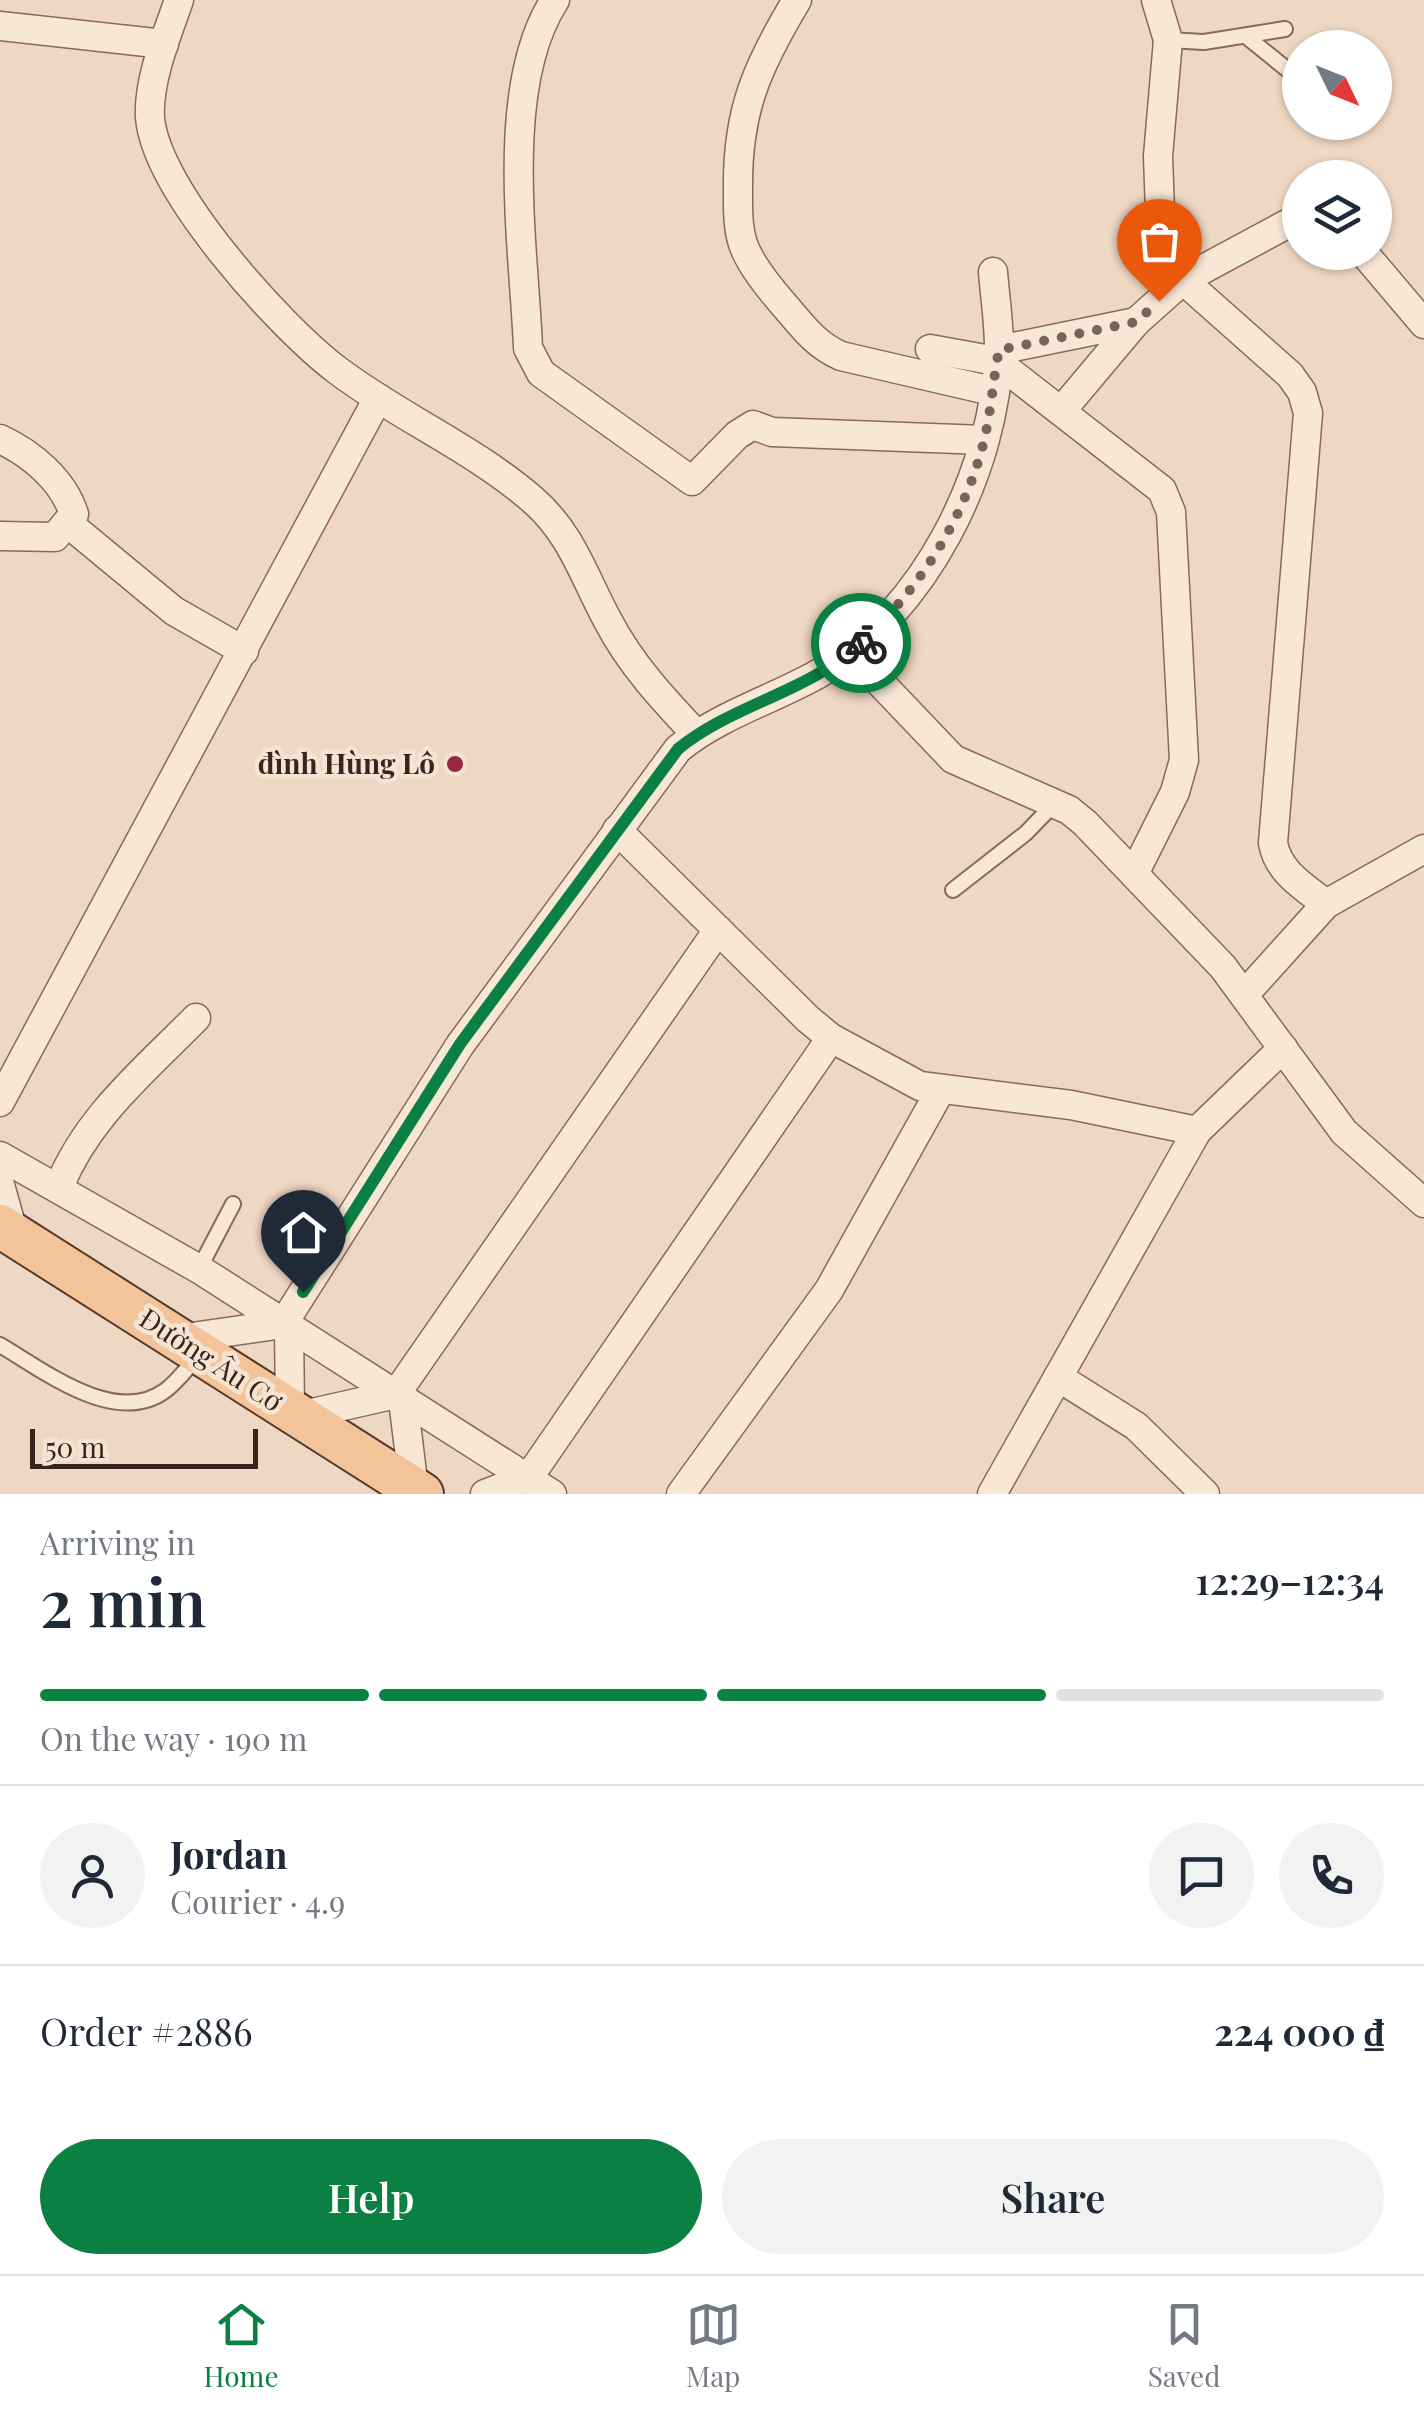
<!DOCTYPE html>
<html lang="en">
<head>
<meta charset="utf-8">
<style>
	:root { --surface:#fff; --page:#f2f2f3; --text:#1f2937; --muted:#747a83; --line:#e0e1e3; --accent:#0b8043 }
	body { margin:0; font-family:"Playfair Display",serif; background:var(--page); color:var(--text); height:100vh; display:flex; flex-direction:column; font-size:38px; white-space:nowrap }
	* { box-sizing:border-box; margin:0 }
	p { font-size:32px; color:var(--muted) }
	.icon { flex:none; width:55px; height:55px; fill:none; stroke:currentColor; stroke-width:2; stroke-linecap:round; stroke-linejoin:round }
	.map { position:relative; height:1494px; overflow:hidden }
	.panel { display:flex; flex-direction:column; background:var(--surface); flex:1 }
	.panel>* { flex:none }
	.needle { width:65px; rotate:133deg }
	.buttons { position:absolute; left:1282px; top:30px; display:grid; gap:20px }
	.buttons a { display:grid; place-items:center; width:110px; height:110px; border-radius:50%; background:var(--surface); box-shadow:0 2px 8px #0004; font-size:50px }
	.scale { position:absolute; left:30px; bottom:25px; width:228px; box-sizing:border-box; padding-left:10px; border:5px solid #39251e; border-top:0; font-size:28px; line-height:35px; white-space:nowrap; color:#39251e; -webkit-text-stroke:8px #f6e4d2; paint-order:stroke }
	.pin { position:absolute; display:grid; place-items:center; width:85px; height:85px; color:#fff; margin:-102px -42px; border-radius:50% 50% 50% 0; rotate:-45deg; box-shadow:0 0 10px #0007 }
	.pin .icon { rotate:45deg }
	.courier { position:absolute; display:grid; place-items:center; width:100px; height:100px; margin:-50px; border:8px solid #0b8043; border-radius:50%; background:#fff; color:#222; box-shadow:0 2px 12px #0007 }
	.head em { font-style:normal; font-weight:600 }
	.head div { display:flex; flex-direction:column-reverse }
	.head { display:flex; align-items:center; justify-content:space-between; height:170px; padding:0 40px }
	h1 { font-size:65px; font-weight:600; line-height:75px }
	.bar { display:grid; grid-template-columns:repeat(4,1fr); gap:15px 10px; align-content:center; height:120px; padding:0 40px }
	.bar i { height:12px; border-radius:8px; background:var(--line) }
	.bar .active { background:var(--accent) }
	.bar p { grid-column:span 4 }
	.line { display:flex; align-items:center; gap:25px; padding:0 40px; border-top:2px solid var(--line) }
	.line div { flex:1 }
	.round { display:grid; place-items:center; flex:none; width:105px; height:105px; border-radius:52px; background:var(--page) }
	.primary-button { display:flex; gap:20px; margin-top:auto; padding:20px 40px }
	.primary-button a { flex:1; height:115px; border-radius:60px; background:var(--accent); color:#fff; font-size:40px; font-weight:600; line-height:115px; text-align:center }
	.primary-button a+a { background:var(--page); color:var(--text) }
	.tab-bar { display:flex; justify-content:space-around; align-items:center; height:140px; border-top:2px solid var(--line); background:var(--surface); font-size:28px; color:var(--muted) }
	.tab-bar a { display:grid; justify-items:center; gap:5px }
	.tab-bar .active { color:var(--accent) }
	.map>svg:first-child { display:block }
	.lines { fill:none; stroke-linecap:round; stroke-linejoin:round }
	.service-casing { stroke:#896959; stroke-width:18 }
	.minor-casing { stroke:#896959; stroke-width:31 }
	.primary-casing { stroke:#57382e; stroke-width:46 }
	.service { stroke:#f9e7d6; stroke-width:14 }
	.minor { stroke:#f9e7d6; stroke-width:28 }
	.primary { stroke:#f3c49a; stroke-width:42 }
	.done { stroke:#796458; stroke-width:10; stroke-dasharray:0 18 }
	.route { stroke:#0b8043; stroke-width:12 }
	.poi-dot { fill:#992841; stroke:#f6e4d2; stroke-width:4 }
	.labels { text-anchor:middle; stroke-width:9; stroke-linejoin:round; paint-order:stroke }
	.poi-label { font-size:28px; font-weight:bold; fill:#39251e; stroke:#f6e4d2; text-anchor:end }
	.street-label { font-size:28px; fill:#39251e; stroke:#f6e4d2 }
</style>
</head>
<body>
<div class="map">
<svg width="1424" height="1494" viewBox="0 0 1424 1494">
	<rect width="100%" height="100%" fill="#efd8c3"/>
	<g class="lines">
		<defs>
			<g id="service">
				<path d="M1247 37 1289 71"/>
				<path d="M1168 40 1204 42 1285 29"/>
				<path d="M953 890 1026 833 1054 804"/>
				<path d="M199 1269 233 1204"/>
				<path d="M0 1345C43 1370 116 1428 166 1390 178 1381 188 1367 198 1356"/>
			</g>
			<g id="minor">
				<path d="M179 0C167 35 148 80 150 117 155 189 279 326 337 370 399 417 473 448 533 500 572 534 584 577 608 621 631 665 663 699 696 734"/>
				<path d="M555 0C498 87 524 248 528 348L541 373 692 481 737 435 753 425 772 432 984 440"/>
				<path d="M797 0C758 65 737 110 738 188 738 207 737 231 745 249 753 268 771 290 785 306 803 327 816 345 841 356L992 391"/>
				<path d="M1156 0 1168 40 1158 156 1161 240 1183 280 1290 375 1302 392 1308 413 1273 843C1278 872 1304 887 1326 904"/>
				<path d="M0 26 164 44"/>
				<path d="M1363 252 1424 324"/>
				<path d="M930 349 996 361 1162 490 1171 512 1184 760 1175 792 1134 874"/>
				<path d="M999 350 1136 322 1183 280 1300 217"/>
				<path d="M1062 410 1136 322"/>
				<path d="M0 439C32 454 63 480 74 514L55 537 0 536"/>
				<path d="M70 525 174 611 244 651"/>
				<path d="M851 652 953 759 1069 810 1085 823 1223 967 1344 1132 1424 1203"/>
				<path d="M617 830 808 1019 831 1038 920 1086 1071 1105 1197 1131"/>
				<path d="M1244 995 1326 904 1424 849"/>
				<path d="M0 1102 378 398"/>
				<path d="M0 1156 199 1269 552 1494"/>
				<path d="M0 1185 14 1235"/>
				<path d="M59 1187C87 1117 144 1071 196 1018"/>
				<path d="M289 1327 290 1410"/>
				<path d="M178 1339 283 1324 460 1045 678 749C719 715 772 700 818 674 925 613 996 469 999 348 999 323 995 297 993 272"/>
				<path d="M1058 1377 1136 1426 1205 1494"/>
				<path d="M403 1400 414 1489"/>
				<path d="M299 1416 396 1394 718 930"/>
				<path d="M485 1494 529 1477 831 1038"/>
				<path d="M681 1494 829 1290 940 1091"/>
				<path d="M992 1494 1197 1131 1283 1048"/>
			</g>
			<path id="primary" d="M0 1226 422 1494"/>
		</defs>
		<use href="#service" class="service-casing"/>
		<use href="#minor" class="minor-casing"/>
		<use href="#primary" class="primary-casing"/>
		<use href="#service" class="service"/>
		<use href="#minor" class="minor"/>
		<use href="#primary" class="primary"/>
	</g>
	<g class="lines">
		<path class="done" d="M861 643C920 588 964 520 984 441 991 412 993 380 999 350L1136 322 1159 301"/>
		<path class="route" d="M303 1292 460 1044 678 749C733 704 809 692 861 643"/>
	</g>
	<circle class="poi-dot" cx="455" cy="764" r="10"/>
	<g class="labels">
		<g class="poi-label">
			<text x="435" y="774">đình Hùng Lô</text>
		</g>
		<g class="street-label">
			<text transform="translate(211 1360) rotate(33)" y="10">Đường Âu Cơ</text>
		</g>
	</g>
</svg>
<div class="buttons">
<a><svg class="needle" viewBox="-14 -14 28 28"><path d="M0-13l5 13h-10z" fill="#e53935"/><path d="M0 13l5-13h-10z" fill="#747a83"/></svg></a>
<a><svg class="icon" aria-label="layers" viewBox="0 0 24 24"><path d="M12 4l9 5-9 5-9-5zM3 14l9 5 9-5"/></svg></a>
</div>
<div class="scale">50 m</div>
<div class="pin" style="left:1159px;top:301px;background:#ea580c"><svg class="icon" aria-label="bag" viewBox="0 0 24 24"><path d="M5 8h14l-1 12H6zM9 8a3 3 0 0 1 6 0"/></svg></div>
<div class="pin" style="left:303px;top:1292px;background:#1f2937"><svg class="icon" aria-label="home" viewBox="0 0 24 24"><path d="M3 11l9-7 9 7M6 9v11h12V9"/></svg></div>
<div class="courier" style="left:861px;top:643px"><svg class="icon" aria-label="bike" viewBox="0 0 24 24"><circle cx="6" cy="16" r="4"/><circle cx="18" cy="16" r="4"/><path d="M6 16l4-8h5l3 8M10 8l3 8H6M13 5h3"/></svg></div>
</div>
<section class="panel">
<div class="head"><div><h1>2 min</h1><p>Arriving in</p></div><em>12:29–12:34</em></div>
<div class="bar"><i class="active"></i><i class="active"></i><i class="active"></i><i></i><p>On the way · 190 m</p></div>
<div class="line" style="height:180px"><a class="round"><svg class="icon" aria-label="person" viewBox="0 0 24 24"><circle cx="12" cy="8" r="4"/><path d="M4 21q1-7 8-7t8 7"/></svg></a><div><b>Jordan</b><p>Courier · 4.9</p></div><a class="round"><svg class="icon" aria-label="chat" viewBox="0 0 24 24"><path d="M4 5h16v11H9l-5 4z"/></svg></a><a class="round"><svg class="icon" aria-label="phone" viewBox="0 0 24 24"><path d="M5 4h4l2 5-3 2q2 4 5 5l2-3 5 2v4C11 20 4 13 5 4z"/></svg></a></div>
<div class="line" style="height:130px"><div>Order #2886</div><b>224 000 ₫</b></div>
<div class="primary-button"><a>Help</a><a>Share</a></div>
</section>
<nav class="tab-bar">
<a class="active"><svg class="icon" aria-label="home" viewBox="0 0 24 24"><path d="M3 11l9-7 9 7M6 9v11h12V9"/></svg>Home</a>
<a><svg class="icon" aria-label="map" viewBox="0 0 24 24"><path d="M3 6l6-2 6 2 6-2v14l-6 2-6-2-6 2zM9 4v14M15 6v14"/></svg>Map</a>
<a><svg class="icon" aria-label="saved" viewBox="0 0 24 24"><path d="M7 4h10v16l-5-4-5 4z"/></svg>Saved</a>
</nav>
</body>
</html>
